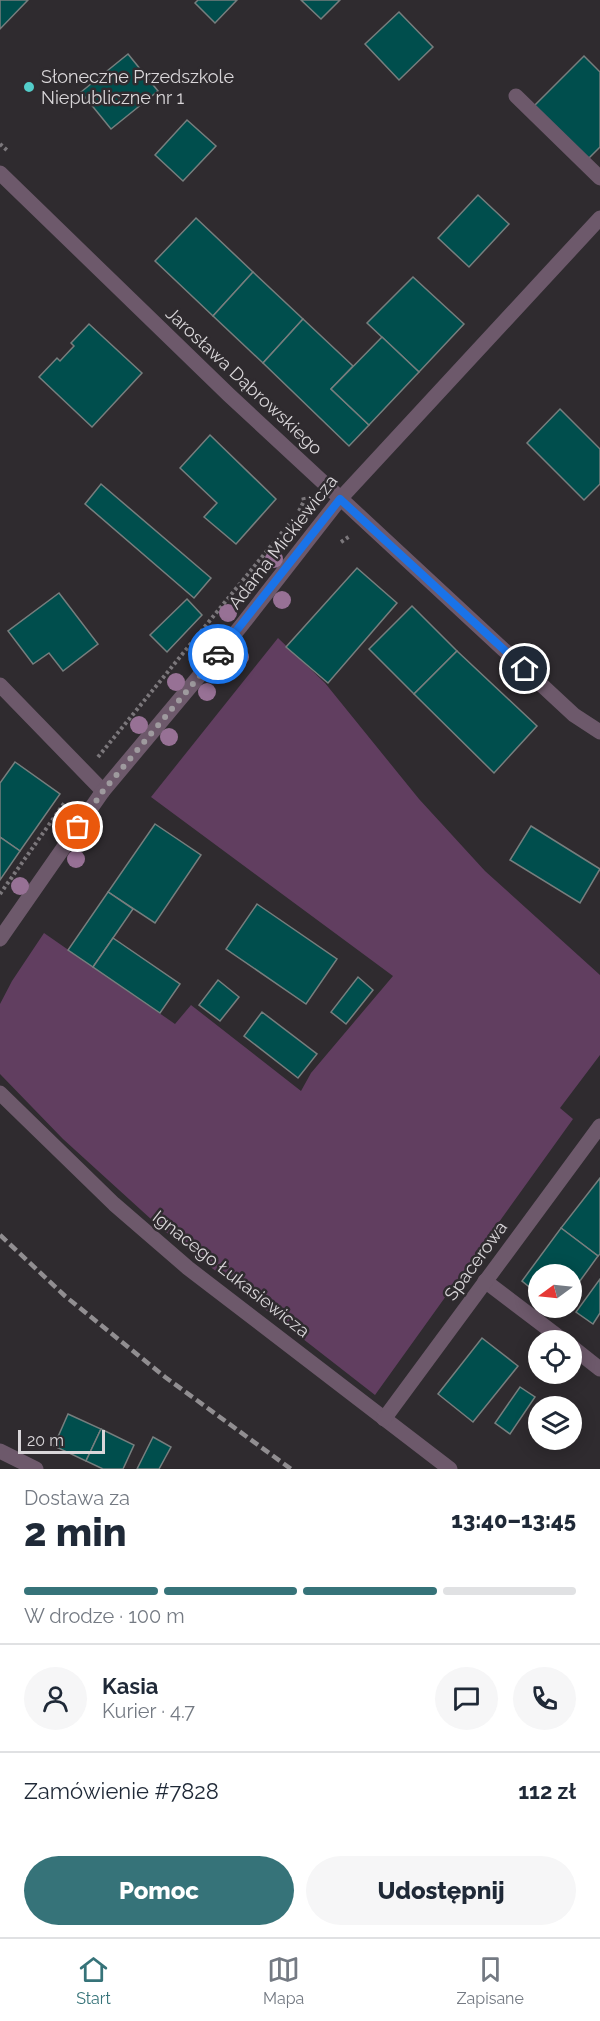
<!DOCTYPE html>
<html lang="pl">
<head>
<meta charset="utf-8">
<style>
	:root { --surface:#fff; --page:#f6f6f7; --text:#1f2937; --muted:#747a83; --line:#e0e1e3; --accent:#367379 }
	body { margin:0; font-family:Raleway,sans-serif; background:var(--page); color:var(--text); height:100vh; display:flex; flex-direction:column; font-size:22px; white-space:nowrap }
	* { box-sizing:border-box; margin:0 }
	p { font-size:20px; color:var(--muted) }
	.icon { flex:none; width:33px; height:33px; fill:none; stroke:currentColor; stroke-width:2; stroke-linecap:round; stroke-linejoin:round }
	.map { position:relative; height:1469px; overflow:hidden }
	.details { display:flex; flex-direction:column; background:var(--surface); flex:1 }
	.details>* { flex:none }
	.needle { width:39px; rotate:255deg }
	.tools { position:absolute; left:528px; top:1264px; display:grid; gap:12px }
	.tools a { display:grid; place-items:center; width:54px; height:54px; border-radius:50%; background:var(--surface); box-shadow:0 3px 15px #0003; font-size:30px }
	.scale { position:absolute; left:18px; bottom:15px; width:87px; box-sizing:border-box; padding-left:6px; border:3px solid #d9d6d9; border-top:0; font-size:16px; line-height:21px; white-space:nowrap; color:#d9d6d9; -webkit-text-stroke:4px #2f2b2f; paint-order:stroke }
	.pin { position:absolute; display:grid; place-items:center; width:51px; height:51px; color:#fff; margin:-26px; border:3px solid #fff; border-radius:50%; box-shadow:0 2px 6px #0007 }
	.courier { position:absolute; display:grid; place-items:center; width:60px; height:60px; margin:-30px; border:4px solid #1a73e8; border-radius:50%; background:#fff; color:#222; box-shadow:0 2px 8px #0007 }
	.summary em { font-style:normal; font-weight:800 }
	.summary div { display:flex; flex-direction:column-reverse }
	.summary { display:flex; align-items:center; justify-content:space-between; height:102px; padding:0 24px }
	h1 { font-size:39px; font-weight:800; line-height:45px }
	.bar { display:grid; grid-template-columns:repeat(4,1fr); gap:9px 6px; align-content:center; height:72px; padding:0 24px }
	.bar i { height:8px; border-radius:4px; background:var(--line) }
	.bar .current { background:var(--accent) }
	.bar p { grid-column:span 4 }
	.line { display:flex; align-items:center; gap:15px; padding:0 24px; border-top:2px solid var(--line) }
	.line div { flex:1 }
	.round { display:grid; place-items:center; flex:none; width:63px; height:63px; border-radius:32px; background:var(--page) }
	.action { display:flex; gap:12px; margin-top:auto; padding:12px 24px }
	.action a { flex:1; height:69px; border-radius:36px; background:var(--accent); color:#fff; font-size:24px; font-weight:800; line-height:69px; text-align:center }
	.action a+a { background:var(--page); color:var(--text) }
	.dock { display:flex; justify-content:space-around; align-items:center; height:84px; border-top:2px solid var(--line); background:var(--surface); font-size:16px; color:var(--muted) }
	.dock a { display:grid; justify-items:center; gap:3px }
	.dock .current { color:var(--accent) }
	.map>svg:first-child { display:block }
	.green { fill:#613e60 }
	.building { fill:#004e4d; stroke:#777e7e; stroke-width:1.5 }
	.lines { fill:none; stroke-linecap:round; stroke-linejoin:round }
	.path { stroke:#7b777b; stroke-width:4; stroke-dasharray:3 3; stroke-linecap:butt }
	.minor { stroke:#6d596b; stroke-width:15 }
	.rail { stroke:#918e91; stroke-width:4.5; stroke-dasharray:9 4.5; stroke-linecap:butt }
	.tree { fill:#977195 }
	.done { stroke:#9e9a9e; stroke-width:6; stroke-dasharray:0 10.8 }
	.route { stroke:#1a73e8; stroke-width:8 }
	.poi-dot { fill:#53cdca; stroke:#2f2b2f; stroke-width:2 }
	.labels { text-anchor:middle; stroke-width:5; stroke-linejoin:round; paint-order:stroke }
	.poi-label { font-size:18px; fill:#d9d6d9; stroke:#2f2b2f; text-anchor:start }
	.street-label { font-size:18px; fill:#d9d6d9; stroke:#2f2b2f }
</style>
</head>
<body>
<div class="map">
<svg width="600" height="1469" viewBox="0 0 600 1469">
	<rect width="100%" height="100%" fill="#2f2b2f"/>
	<path class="green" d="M278 638 325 683 419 799 485 871 600 975V1055L560 1108 573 1119 375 1395 163 1230 63 1139 0 1074V1004L12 981 44 933 175 1024 191 1005 301 1091 311 1073 393 976 151 797Z"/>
	<g class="building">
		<path d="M0 0H28L0 29Z"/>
		<path d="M198 0H237L215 23 195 3Z"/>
		<path d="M301 0H340L321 19Z"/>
		<path d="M399 12 433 47 399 80 365 44Z"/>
		<path d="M128 54 158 91 111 129 81 92Z"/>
		<path d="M584 56 600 72V147L588 159 534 106Z"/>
		<path d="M187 120 216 146 183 181 155 155Z"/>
		<path d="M478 195 509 224 469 267 438 238Z"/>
		<path d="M196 218 253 272 213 316 155 261Z"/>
		<path d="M253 272 303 319 263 363 213 316Z"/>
		<path d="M413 277 464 324 419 372 367 323Z"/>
		<path d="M303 319 353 366 331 389 369 425 349 446 263 363Z"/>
		<path d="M89 324 142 373 92 427 39 377 57 358 60 361 74 346 71 343Z"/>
		<path d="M382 337 419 372 369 425 331 389Z"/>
		<path d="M560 409 600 449V484L584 500 527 443Z"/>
		<path d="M210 435 276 499 236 544 204 517 217 503 180 468Z"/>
		<path d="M101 484 211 578 194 598 85 504Z"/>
		<path d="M357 568 397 603 328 683 286 647Z"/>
		<path d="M59 593 98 644 63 671 49 653 33 664 8 631Z"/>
		<path d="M187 599 202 615 167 652 150 635Z"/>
		<path d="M412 606 457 651 414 694 369 649Z"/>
		<path d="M457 651 537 726 494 773 414 694Z"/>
		<path d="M15 762 60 794 20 851 0 837V783Z"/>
		<path d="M155 824 201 855 155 923 108 892Z"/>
		<path d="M531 826 600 869 580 903 510 860Z"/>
		<path d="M0 837 20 851 0 880Z"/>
		<path d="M108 892 133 909 93 967 68 950Z"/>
		<path d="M257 904 337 959 306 1004 226 949Z"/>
		<path d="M113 938 180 984 160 1013 93 967Z"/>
		<path d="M358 977 373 990 346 1024 331 1012Z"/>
		<path d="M218 980 239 997 220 1021 199 1005Z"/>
		<path d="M262 1012 317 1054 298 1078 244 1036Z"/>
		<path d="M600 1178V1254L598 1256 561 1228Z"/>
		<path d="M561 1228 598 1256 572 1292V1275H538V1294L522 1281Z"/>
		<path d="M600 1279V1313L593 1324 576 1312Z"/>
		<path d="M482 1338 518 1366 473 1422 438 1394Z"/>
		<path d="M520 1387 535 1397 510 1434 495 1423Z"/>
		<path d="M68 1414 101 1429 86 1461 54 1446Z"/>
		<path d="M101 1429 134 1445 123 1469H103L86 1461Z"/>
		<path d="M153 1437 171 1447 159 1469H137Z"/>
	</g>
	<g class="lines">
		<g class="path">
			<path d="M0 144 8 151"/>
			<path d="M299 511 304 501 303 496"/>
			<path d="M341 542 350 536"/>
			<path d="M98 757 289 524"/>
			<path d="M0 894 65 802"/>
		</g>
		<g class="minor">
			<path d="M516 96 600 178"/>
			<path d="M0 173 229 395 574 715 600 732"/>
			<path d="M0 685 103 791"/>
			<path d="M0 939 103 791 241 626 340 499 600 218"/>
			<path d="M0 1093 114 1204 188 1268 450 1469"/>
			<path d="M485 1281 564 1341"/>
			<path d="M572 1347 600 1369"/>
			<path d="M384 1419 600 1126"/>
			<path d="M0 1451 36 1469"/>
		</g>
		<path class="rail" d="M0 1235 65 1296 165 1377 291 1469"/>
	</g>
	<g class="tree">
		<circle cx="274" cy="559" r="9"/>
		<circle cx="282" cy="600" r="9"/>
		<circle cx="228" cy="613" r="9"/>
		<circle cx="240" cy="657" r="9"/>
		<circle cx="176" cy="682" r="9"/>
		<circle cx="207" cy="692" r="9"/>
		<circle cx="139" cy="725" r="9"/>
		<circle cx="169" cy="737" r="9"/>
		<circle cx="76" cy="859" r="9"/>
		<circle cx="20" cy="886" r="9"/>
	</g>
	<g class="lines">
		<path class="done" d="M78 827 103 791 218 654"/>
		<path class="route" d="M218 654 340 499 525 669"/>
	</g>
	<circle class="poi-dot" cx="29" cy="87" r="6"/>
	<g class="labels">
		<g class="poi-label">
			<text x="41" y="83">Słoneczne Przedszkole<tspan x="41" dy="21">Niepubliczne nr 1</tspan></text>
		</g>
		<g class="street-label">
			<text transform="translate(244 381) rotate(43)" y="6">Jarosława Dąbrowskiego</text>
			<text transform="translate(283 542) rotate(-52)" y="6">Adama Mickiewicza</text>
			<text transform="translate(476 1261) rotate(-54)" y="6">Spacerowa</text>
			<text transform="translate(231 1274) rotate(38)" y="6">Ignacego Łukasiewicza</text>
		</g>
	</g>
</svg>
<div class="tools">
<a><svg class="needle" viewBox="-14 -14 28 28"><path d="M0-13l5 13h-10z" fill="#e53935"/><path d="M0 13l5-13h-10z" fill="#747a83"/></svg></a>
<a><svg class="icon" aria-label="locate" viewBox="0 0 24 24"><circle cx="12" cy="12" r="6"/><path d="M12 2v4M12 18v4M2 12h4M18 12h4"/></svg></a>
<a><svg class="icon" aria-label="layers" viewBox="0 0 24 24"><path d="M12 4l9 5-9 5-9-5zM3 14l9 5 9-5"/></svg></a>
</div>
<div class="scale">20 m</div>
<div class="pin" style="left:78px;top:827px;background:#ea580c"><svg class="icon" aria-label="bag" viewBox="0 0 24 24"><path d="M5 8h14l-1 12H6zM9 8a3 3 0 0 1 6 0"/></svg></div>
<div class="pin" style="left:525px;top:669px;background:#1f2937"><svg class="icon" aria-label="home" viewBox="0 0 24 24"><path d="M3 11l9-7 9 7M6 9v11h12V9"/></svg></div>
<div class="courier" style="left:218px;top:654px"><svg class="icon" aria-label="car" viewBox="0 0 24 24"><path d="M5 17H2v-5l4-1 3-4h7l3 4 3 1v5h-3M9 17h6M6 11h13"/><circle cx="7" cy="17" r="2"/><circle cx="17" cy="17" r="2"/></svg></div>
</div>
<section class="details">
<div class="summary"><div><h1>2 min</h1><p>Dostawa za</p></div><em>13:40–13:45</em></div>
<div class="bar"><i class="current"></i><i class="current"></i><i class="current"></i><i></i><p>W drodze · 100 m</p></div>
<div class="line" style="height:108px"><a class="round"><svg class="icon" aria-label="person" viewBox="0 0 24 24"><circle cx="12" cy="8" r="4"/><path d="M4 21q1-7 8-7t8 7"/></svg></a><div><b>Kasia</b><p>Kurier · 4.7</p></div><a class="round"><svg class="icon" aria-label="chat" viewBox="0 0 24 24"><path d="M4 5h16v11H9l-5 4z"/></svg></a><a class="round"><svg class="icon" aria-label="phone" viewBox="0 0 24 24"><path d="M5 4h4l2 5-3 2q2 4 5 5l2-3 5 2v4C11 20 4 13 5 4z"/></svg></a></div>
<div class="line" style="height:78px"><div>Zamówienie #7828</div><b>112 zł</b></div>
<div class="action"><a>Pomoc</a><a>Udostępnij</a></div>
</section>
<nav class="dock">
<a class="current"><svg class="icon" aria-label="home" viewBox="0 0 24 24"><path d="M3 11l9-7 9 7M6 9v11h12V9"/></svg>Start</a>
<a><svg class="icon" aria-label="map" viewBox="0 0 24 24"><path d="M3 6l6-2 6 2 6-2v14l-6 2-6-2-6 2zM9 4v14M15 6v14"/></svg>Mapa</a>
<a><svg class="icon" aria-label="saved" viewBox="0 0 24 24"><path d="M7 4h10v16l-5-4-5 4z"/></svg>Zapisane</a>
</nav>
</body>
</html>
